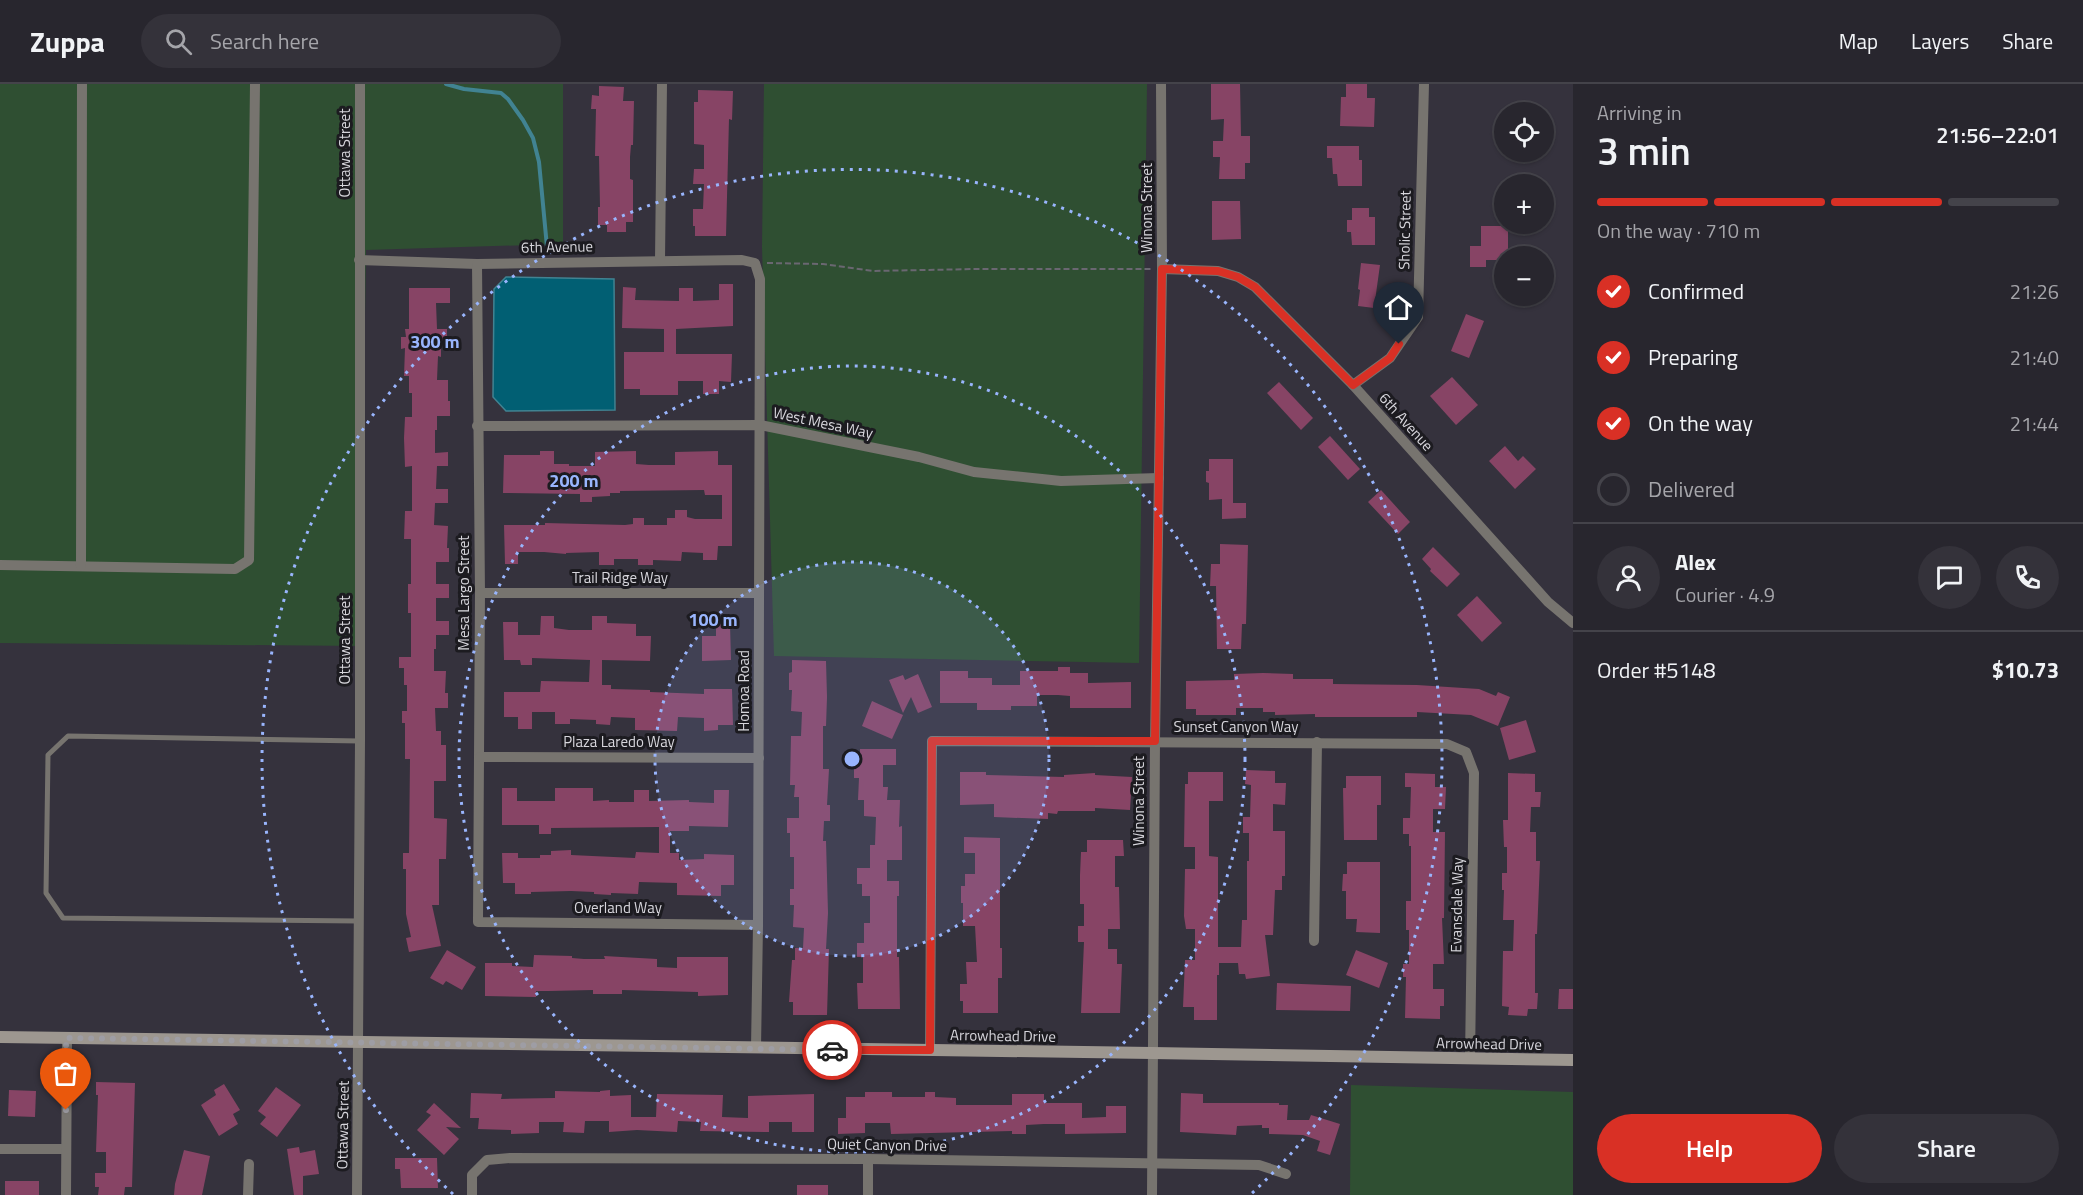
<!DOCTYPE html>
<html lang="en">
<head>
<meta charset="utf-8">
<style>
	:root { --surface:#28262e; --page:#34323a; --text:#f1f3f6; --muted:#a5a5aa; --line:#44434a; --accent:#d93025 }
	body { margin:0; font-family:"Titillium Web",sans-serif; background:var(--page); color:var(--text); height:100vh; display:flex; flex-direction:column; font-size:22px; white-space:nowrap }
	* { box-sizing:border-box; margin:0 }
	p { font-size:20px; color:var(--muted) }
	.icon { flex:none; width:33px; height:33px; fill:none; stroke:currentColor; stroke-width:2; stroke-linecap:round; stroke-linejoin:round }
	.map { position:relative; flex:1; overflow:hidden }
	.sheet { display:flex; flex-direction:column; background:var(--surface); width:510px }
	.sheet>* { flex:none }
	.buttons { position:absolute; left:1494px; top:18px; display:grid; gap:12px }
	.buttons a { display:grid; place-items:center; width:60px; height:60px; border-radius:50%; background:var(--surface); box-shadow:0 2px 4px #0004,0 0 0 2px var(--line); font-size:30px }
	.pin { position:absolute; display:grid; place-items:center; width:51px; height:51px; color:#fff; margin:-62px -26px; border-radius:50% 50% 50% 0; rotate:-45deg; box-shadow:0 0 6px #0007 }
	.pin .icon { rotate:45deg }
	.courier { position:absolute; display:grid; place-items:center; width:60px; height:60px; margin:-30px; border:4px solid #d93025; border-radius:50%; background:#fff; color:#222; box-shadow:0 2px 8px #0007 }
	.overview em { font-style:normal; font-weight:600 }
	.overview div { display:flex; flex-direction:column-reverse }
	.overview { display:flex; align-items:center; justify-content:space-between; height:102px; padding:0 24px }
	h1 { font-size:39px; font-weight:600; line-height:45px }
	.bar { display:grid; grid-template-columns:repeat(4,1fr); gap:9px 6px; align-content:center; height:72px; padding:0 24px }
	.bar i { height:8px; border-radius:4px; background:var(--line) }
	.bar .selected { background:var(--accent) }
	.bar p { grid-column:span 4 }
	.line { display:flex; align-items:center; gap:15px; padding:0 24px; border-top:2px solid var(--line) }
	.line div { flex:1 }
	.round { display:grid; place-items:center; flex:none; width:63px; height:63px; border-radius:32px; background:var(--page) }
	ol { padding:0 24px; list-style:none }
	li { display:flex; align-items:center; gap:18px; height:66px }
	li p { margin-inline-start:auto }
	li .icon { padding:6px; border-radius:50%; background:var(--accent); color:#fff; stroke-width:4 }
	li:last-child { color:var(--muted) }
	li i { width:33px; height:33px; border:3px solid var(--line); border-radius:50% }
	.button { display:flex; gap:12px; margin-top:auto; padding:12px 24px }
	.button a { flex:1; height:69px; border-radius:36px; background:var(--accent); color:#fff; font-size:24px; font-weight:600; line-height:69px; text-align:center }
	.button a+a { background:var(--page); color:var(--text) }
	header { display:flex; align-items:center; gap:36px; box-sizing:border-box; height:84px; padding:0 30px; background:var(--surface); border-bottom:2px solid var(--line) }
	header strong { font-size:28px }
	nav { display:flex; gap:33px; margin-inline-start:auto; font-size:21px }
	.search { width:420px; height:54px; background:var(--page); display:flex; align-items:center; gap:15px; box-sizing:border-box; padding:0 21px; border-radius:33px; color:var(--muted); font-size:22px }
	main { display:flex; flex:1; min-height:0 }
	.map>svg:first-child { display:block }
	.green { fill:#2f4f32 }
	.water { fill:#015f73; stroke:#418392; stroke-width:1.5 }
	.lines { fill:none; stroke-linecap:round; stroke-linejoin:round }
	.stream { stroke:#418392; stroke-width:4 }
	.building { fill:#874465 }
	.path { stroke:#6a6771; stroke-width:2; stroke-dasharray:6 3; stroke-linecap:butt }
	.service { stroke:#77746f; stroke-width:5 }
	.minor { stroke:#77746f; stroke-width:10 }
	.secondary { stroke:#9d9790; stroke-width:12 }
	.done { stroke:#9e9da4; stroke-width:6; stroke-dasharray:0 10.8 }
	.route { stroke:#d93025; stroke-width:8 }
	.ring { fill:none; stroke:#99b5fd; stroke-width:3; stroke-dasharray:3 6 }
	.labels { text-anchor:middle; stroke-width:6; stroke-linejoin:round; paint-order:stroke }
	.street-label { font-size:15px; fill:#d7d6dc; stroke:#1c1b20 }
	.centre { fill:#99b5fd; stroke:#1c1b20; stroke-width:3 }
	.ring-label { font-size:18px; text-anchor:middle; font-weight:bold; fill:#99b5fd; stroke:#1c1b20; stroke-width:6; stroke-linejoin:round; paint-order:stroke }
</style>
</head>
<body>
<header>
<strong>Zuppa</strong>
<div class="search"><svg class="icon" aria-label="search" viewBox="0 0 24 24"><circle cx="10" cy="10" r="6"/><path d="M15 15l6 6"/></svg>Search here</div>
<nav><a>Map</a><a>Layers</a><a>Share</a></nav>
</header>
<main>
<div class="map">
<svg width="1573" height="1111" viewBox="0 0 1573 1111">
	<rect width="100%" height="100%" fill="#35323d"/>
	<g class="green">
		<path d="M0 0H563V160L366 166 360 562 0 559Z"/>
		<path d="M764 0H1147L1139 579 774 572 762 163Z"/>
		<path d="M1351 1001 1573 1008V1111H1350Z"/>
	</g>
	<path class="water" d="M506 193 614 195 615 326 506 327 493 313 494 205Z"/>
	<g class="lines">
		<path class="stream" d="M446 0 464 5 501 9 508 15 523 36 533 54 539 78 547 163"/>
	</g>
	<g class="building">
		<path d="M1211 0H1240L1241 52H1250V79H1245V95H1219L1220 73H1213V57H1223L1224 35 1211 36Z"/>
		<path d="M1346 0H1367V14H1375L1374 43 1340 42 1341 13H1346Z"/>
		<path d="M599 2 624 3 623 17H634L633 61H631L630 73V95L633 96V138H626V148H607V141H598V123H600L599 72H595L596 25H591L592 11 599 12Z"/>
		<path d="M698 6 733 7 732 36 729 35 726 152H695V142H693V125H703L704 100H693L694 85H704V61L694 60V18H698Z"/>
		<path d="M1327 62H1359V76H1362V102H1338L1337 90H1333L1332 74H1327Z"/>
		<path d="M1212 117H1240L1241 155 1212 156Z"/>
		<path d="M1352 124H1369V133H1375V161H1352L1351 148H1347V136H1352Z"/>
		<path d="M1481 142H1508V172H1504V176H1486V183H1470V162H1481Z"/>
		<path d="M1361 179 1380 181 1374 224 1358 222 1360 206 1358 205Z"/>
		<path d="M719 200H733V242L676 245V270H732L731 298 719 297V310H703V297H678V311H640V305H624V268H664V245L622 244 623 203 636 204 635 216 679 217V204H693V217L719 216Z"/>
		<path d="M409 204H450V219H436L437 245H447V259H441V273L438 272 437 296H448V317H450V332H437V346H435V369L448 368V382H437L436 405H448V419H435L434 441 448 442 447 464H449V478H436V500H449V514H436V537H449V551H436V565H434V587H446L445 609H448V624H435L436 647H441V661H446V697H434V734L447 735 446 775H439V821H432L441 862 409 868 406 854 411 853 406 830V785H403V769H409L410 675H405V639H402V627H407V601H404V584H399V573H411V529H408V500H411V455H404L405 427H412V382L405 383 404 354 405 333H412V309H409V292H404L405 264 401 265V253H406L405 245H409Z"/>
		<path d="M1466 230 1484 237 1469 274 1451 267Z"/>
		<path d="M1452 293 1478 321 1456 341 1430 312Z"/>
		<path d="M1279 298 1313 334 1301 346 1267 309Z"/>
		<path d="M1330 352 1360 385 1348 396 1318 363Z"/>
		<path d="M1505 362 1518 377 1523 372 1536 385 1515 405 1489 377Z"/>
		<path d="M540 367H554V380H569V382H595V368L636 367V380L649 381H675V368L718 367V381H732V462H718L717 476H703V469L682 468 681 477 653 476V481H638V475H614V481H599V468L566 469V470L544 468H518V480H505L504 441H545V439L625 441 633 440V434H644V441H667V434H675V426H687V433L695 435H722V411H705L704 406 620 407V409H610V412L592 413V418H580V410L503 409 504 371H540Z"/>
		<path d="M1209 375H1233V419H1246V434L1222 435V415L1209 416V399L1206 398V387H1209Z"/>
		<path d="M1381 406 1410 438 1398 450 1368 418Z"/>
		<path d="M1220 460 1248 461 1246 540H1242L1241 565H1217L1216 502H1210L1211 480H1220Z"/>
		<path d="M1433 463 1460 490 1447 503 1430 487 1431 485 1422 475Z"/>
		<path d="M1477 512 1502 539 1482 558 1457 531Z"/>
		<path d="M541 532H554V544L569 546H592V532H607V539L636 540V552H651L650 577 602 576V601H611V605L650 606V608L704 610V605H732L733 641H718V646L704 647V634L678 633 677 647 635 646V634L611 633 610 641 596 640V636L570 635V640H555V628H532V645H518V633H504V608H540L541 597 589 598 590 576 532 574V581H521L520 576H504L503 538H518V551H540Z"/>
		<path d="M716 540H730L731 576 702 577V552H716Z"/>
		<path d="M792 576 826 577 827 613 826 642H823V685H829L827 721H830V737H824L823 757H826L828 829 826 865H829L827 931H793V918H789L792 876H795V864H803L804 844 793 843 794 821H790V805H794V773H790V749H787V734H799V713H794L795 701H790L791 652H801L802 628 791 627 792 606H789V589L792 588Z"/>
		<path d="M1058 583H1070V589H1088V599L1131 598V624H1070V612L1058 611H1037V622H1011V626H977V619H940V587H968V594H992V601H1020V587H1058Z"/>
		<path d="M1263 589 1293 590V595H1333V600L1417 601 1479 605 1496 612 1498 608 1510 613 1498 642 1471 631 1417 628V633H1315V630L1275 631V628H1263V624H1236V631H1196V625H1186V597L1234 596V590Z"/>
		<path d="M918 590 932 623 918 629 911 613 903 629 889 596 903 591 905 596Z"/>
		<path d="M872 617 903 631 892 655 862 642Z"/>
		<path d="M1526 636 1536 668 1509 676 1500 644Z"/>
		<path d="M860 665H896V681H883V703H888L887 716H900L899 743 902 742V776H887V797H899V812H897V873H899L900 925H858L857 899H863V873H857V859H864V839H870V812H862V800H857V784H870V761H875L876 733 864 732V716H858L859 694H854V678H860Z"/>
		<path d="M1246 686 1275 687V699H1286L1285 721 1273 720V747H1285V792H1282V806H1275L1273 851H1265L1270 892 1246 895 1245 890H1239L1238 879H1219V891H1217V936H1194V923H1183L1185 876H1195V845H1186L1184 832 1185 785H1195V763H1184L1185 700H1188V688H1223V717H1209V772L1218 773V863H1241L1242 836H1247V777H1249V749H1243V733H1250L1251 701 1245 700Z"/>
		<path d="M960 688H986V691L1064 693V691L1095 689V691L1132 693 1130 726 1095 724V727H1058L1057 730 1048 729V735L994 733V720L960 721Z"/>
		<path d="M1405 689 1435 690V703H1446L1445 725H1433V748H1445L1444 834H1442L1444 880H1433V905H1444V922H1440V935L1405 934 1406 893H1403V880H1409V846H1406V817H1411V762H1409V750H1403V734H1410L1411 703H1405Z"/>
		<path d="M1508 689 1535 690V708H1541L1540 723H1531L1530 748H1536V777H1540L1537 850H1535V909H1538L1537 925H1528L1527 932 1508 931 1509 923 1502 922 1503 867H1513L1514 836H1503L1504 806H1502V789H1507V763H1504L1503 736H1508Z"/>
		<path d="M1346 692H1381V721H1377V756H1344L1343 704H1346Z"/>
		<path d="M502 704H517V717H555V704H593V717L609 716V718H634V706H649V717L689 716V718L714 719V706H729L728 743 689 742V747H670V769H679V776L704 775V770L734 771V801H721V812L677 811V799L639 798 638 810 611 809V811L594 810V808L571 807 531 808V810H515V799H503L502 769H518V774H540V771H551V767L571 766V771L635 774 636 768 659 769V743L551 744V750H539V741H502Z"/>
		<path d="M964 753 1000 754V864H1002V894H998V929H963V917H960V900H967L966 878H977L975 842H963V819H961V802H965V790H975V769H964Z"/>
		<path d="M1087 756H1123L1124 772H1115V803H1119L1120 845H1108V865H1117V880H1122L1120 929H1081L1084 858H1078V842H1084V820H1080V791L1081 768H1087Z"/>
		<path d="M1347 778H1380V849L1356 848 1357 835H1346V807H1342L1343 790H1347Z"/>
		<path d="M447 866 476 883 462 906 446 897 443 901 430 894Z"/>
		<path d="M1356 866 1388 879 1379 904 1346 891Z"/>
		<path d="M534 871 572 872V874L584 875H605L604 872 657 875V883L677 884V873H728V911L698 912V908L622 906V910H593V906L549 907H536V913L485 912V879H512V882L533 883Z"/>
		<path d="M1277 899 1351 902 1350 927 1276 926Z"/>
		<path d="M1559 905H1573V925H1558Z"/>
		<path d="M96 998 135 999 132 1103H125L124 1111H98L99 1103H95V1089H106V1068H96L98 1011H96Z"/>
		<path d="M224 1000 240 1026 233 1030 238 1040 219 1052 201 1021 216 1011 214 1006Z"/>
		<path d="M276 1003 301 1021 277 1053 260 1040 266 1033 258 1027Z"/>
		<path d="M9 1006 36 1007 35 1033 8 1032Z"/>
		<path d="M610 1006V1012L631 1011V1033H656L657 1010 723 1011 722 1033 748 1034V1012L814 1010V1048H792V1038H769V1048L700 1047 701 1038 678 1037 677 1048 637 1046 609 1048V1037H585L584 1049 563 1048 564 1038H539V1049L511 1050V1046L478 1045 479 1034H470L471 1009 502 1010 501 1015 555 1014V1007L600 1008V1007Z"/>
		<path d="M865 1008H892V1013H925V1008H935V1013L956 1014V1021H1012V1010H1044V1019H1082V1034L1106 1033V1022H1126V1049L1065 1050V1040H1044L1026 1041V1050H1012V1047L891 1050 890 1039H865V1049L838 1050V1034H846V1013H865Z"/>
		<path d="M1181 1009 1203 1010V1019H1279V1021H1288L1287 1036H1309L1311 1031 1340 1040 1330 1071 1317 1067 1320 1057 1303 1051 1269 1050V1044H1262V1041L1237 1042 1236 1051 1180 1048Z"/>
		<path d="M434 1019 461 1044 446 1043 459 1055 444 1071 417 1046 431 1031 426 1028Z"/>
		<path d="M299 1063 300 1069 315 1066 319 1090 303 1092V1111H294L287 1065Z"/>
		<path d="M184 1066 210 1072 202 1111H174L175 1100Z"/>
		<path d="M395 1074H437L438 1104H401L400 1085H395Z"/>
		<rect x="5" y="1097" width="34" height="14"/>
		<rect x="797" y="1101" width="31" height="10"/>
	</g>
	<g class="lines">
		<path class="path" d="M767 179 823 180 873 187 976 185H1151"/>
		<path class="service" d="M359 837 63 834 46 809 48 671 68 652 360 657"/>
		<g class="minor">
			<path d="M359 176 477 180 742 176 755 179 760 195 758 841 756 964"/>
			<path d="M660 176 662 0"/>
			<path d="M477 180 480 509 478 838 758 841"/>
			<path d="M1162 185 1218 187 1238 193 1255 203 1353 301 1548 518 1573 539"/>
			<path d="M1353 301 1390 274 1418 233 1424 0"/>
			<path d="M477 342 760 341 919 373 974 388 1061 397 1159 394"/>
			<path d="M0 481 235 485 249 476 255 0"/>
			<path d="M81 482 82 0"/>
			<path d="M480 509H759"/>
			<path d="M480 673 759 674"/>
			<path d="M1314 857 1317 658"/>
			<path d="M930 966 932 657 1447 660 1466 668 1474 689 1470 975"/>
			<path d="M0 1065H66"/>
			<path d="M66 1111 67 954"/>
			<path d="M248 1111 249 1080"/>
			<path d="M357 1111 360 657V0"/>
			<path d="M472 1111V1091L487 1076 510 1074 868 1075 1259 1081 1286 1090"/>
			<path d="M868 1111V1075"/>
			<path d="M1152 1111 1155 657 1162 185 1161 0"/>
		</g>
		<path class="secondary" d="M0 953 1152 969 1573 976"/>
	</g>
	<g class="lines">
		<path class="done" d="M66 1026V954L832 966"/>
		<path class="route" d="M832 966H930L932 657H1155L1162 185 1218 187 1238 193 1255 203 1353 301 1390 274 1399 260"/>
	</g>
	<circle cx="852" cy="675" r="197" fill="#99b5fd" fill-opacity=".12"/>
	<g class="ring">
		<circle cx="852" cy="675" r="197"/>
		<circle cx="852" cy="675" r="393"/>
		<path d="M453 1110A590 590 0 1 1 1251 1110"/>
	</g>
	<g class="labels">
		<g class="street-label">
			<text transform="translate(345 69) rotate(-90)" y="5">Ottawa Street</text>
			<text transform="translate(1147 124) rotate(-90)" y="5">Winona Street</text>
			<text transform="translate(1405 146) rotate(-89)" y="5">Sholic Street</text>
			<text transform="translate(557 163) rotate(-1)" y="5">6th Avenue</text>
			<text transform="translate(1406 338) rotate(48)" y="5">6th Avenue</text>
			<text transform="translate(823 339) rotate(12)" y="5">West Mesa Way</text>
			<text x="620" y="499">Trail Ridge Way</text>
			<text transform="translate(464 509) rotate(-90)" y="5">Mesa Largo Street</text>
			<text transform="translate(345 556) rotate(-90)" y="5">Ottawa Street</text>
			<text transform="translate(744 607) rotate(-90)" y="5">Homoa Road</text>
			<text x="1236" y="648">Sunset Canyon Way</text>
			<text x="619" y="663">Plaza Laredo Way</text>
			<text transform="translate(1139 717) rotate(-90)" y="5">Winona Street</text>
			<text transform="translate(1457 821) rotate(-89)" y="5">Evansdale Way</text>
			<text x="618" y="829">Overland Way</text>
			<text transform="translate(1003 952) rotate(1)" y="5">Arrowhead Drive</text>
			<text transform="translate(1489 960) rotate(1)" y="5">Arrowhead Drive</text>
			<text transform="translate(343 1041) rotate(-89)" y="5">Ottawa Street</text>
			<text transform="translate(887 1061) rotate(1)" y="5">Quiet Canyon Drive</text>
		</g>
	</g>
	<circle cx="852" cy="675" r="9" class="centre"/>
	<g class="ring-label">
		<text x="435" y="264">300 m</text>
		<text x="574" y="403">200 m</text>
		<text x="713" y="542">100 m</text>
	</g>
</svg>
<div class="buttons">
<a><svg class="icon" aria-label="locate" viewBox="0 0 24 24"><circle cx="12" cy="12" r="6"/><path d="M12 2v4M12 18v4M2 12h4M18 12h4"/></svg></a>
<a>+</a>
<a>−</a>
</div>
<div class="pin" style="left:66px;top:1026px;background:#ea580c"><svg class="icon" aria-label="bag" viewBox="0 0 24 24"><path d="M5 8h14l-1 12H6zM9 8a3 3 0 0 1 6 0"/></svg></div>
<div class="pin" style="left:1399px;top:260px;background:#1f2937"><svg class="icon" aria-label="home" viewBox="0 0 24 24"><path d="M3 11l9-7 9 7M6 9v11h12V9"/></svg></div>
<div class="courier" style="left:832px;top:966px"><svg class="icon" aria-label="car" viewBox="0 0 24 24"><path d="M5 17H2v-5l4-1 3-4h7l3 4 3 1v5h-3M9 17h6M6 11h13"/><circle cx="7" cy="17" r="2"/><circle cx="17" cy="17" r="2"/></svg></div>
</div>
<section class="sheet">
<div class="overview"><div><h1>3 min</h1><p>Arriving in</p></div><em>21:56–22:01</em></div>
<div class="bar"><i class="selected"></i><i class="selected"></i><i class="selected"></i><i></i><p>On the way · 710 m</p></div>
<ol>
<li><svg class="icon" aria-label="check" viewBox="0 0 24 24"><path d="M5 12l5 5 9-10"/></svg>Confirmed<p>21:26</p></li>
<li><svg class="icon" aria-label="check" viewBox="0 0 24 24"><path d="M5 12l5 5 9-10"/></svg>Preparing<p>21:40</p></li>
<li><svg class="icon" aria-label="check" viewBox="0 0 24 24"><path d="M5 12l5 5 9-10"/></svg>On the way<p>21:44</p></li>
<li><i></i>Delivered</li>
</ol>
<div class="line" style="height:108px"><a class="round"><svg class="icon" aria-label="person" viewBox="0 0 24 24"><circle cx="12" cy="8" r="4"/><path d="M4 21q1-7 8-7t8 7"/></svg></a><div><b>Alex</b><p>Courier · 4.9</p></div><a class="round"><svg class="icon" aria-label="chat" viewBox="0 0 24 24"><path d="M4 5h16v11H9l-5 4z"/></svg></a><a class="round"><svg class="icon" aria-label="phone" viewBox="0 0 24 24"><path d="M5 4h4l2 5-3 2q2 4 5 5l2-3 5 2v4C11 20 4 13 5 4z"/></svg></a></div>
<div class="line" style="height:78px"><div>Order #5148</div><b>$10.73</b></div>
<div class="button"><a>Help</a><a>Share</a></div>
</section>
</main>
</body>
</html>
